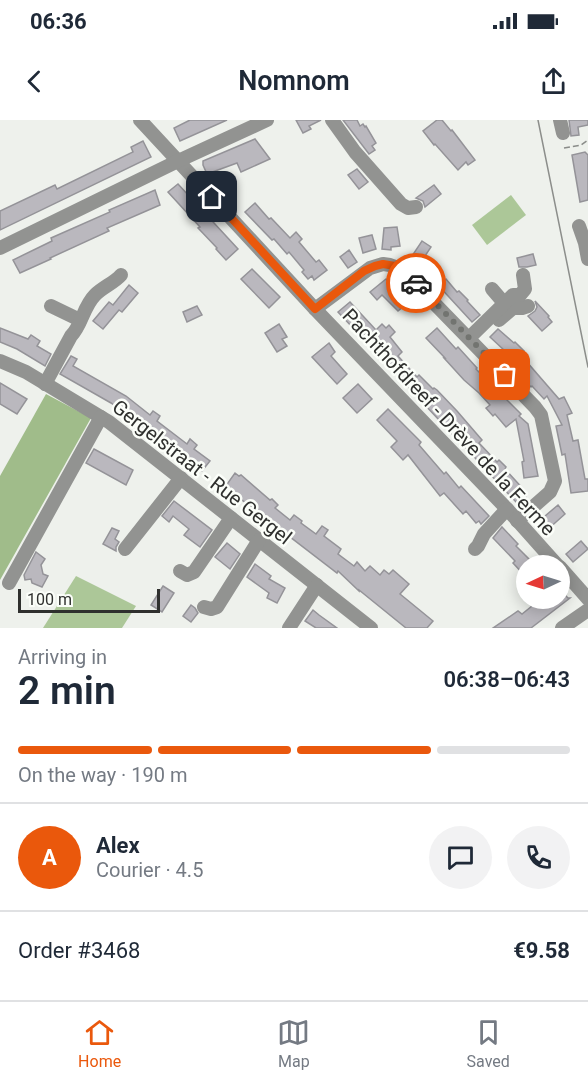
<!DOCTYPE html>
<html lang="en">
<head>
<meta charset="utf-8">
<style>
	:root { --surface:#fff; --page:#f2f2f3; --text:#1f2937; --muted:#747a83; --line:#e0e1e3; --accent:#ea580c }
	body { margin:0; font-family:Roboto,sans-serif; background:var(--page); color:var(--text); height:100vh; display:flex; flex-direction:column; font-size:22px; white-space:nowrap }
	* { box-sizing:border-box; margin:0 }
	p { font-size:20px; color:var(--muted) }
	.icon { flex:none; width:33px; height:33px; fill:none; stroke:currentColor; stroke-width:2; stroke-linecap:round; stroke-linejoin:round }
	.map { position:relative; height:508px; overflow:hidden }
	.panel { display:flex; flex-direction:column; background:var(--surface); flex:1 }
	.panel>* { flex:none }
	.needle { width:39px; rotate:266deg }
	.buttons { position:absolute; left:516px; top:435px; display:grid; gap:12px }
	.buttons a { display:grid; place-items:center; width:54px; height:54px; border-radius:50%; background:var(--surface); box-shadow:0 3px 15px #0003; font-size:30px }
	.scale { position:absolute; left:18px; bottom:15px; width:142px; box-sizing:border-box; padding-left:6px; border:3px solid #2f302e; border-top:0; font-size:16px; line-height:21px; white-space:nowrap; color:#2f302e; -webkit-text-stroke:4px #fbfef9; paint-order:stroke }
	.pin { position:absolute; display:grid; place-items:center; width:51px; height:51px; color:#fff; margin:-26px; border-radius:12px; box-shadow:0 3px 9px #0006 }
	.courier { position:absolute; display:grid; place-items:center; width:60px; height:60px; margin:-30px; border:4px solid #ea580c; border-radius:50%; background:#fff; color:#222; box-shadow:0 2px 8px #0007 }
	.head em { font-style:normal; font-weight:600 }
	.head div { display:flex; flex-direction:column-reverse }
	.head { display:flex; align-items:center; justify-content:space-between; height:102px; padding:0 18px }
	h1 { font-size:39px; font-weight:600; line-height:45px }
	.bar { display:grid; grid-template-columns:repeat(4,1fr); gap:9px 6px; align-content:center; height:72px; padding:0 18px }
	.bar i { height:8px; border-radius:4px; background:var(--line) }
	.bar .active { background:var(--accent) }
	.bar p { grid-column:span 4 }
	.line { display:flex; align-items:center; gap:15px; padding:0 18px; border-top:2px solid var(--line) }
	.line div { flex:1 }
	.round { display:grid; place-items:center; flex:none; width:63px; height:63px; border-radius:32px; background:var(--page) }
	.status { display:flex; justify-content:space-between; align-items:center; height:42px; padding:0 30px; background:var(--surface); direction:ltr }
	.status svg { height:16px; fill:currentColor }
	header { display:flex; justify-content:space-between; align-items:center; height:78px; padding:0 18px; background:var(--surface); font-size:27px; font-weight:600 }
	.menu { display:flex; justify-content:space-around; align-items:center; height:84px; border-top:2px solid var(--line); background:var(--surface); font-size:16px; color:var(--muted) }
	.menu a { display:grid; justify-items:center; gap:3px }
	.menu .active { color:var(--accent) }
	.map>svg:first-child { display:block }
	.green { fill:#acc798 }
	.forest { fill:#a0bc8a }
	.building { fill:#bab8be; stroke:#949398; stroke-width:1.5 }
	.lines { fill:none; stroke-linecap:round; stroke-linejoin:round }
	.path { stroke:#8a8c89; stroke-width:1.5; stroke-dasharray:6 3; stroke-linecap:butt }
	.minor { stroke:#929391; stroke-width:14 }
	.tram { stroke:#8c8e8b; stroke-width:1.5 }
	.done { stroke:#727470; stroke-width:6; stroke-dasharray:0 10.8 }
	.route { stroke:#ea580c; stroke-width:8 }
	.labels { text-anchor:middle; stroke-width:5; stroke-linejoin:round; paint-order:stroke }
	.street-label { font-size:20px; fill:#2f302e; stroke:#fbfef9 }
</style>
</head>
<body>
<div class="status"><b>06:36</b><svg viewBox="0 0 49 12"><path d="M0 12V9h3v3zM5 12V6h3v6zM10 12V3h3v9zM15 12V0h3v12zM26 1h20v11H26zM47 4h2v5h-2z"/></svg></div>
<header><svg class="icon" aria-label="back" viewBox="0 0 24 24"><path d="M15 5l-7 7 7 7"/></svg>Nomnom<svg class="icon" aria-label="share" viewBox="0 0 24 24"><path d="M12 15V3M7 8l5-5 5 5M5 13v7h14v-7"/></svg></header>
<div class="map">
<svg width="588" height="508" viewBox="0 0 588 508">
	<rect width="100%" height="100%" fill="#eef1ec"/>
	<g class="green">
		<path d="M511 75 526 95 487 125 472 105Z"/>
		<path d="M76 456 136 486 122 508H43Z"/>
	</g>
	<path class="forest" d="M46 274 91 298 0 460V356Z"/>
	<g class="building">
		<path d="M190 0H227L180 21 174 8Z"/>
		<path d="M296 0H321L309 6 311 9 303 13Z"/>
		<path d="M343 0H357L360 6 363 4 365 7 366 6 376 23 372 26 375 30 369 34Z"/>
		<path d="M437 0H442L451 11 452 10 475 40 468 45 466 42 458 50 435 24 434 25 423 11Z"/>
		<path d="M569 0H588V5L578 7 579 15 571 16Z"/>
		<path d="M255 19 270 39 241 52 237 43 207 54 203 45V41Z"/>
		<path d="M143 21 151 37 0 110V91L55 65 57 69 133 32 131 27Z"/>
		<path d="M585 32 588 35V80L580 82 572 35Z"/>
		<path d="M357 49 368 62 359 69 348 55Z"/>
		<path d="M178 64 238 129 226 140 216 129 217 128 198 108 200 107 168 72Z"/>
		<path d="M434 65 441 74 425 87 423 81 416 78Z"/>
		<path d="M155 70 160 85 107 108 109 111 50 138 51 139 20 153 13 140 52 121 51 118 110 92 109 90Z"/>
		<path d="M255 83 269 99 271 98 290 118 296 112 302 119 299 122 316 142 319 140 327 150 314 160 312 156 308 159 302 152 304 150 289 132 287 134 274 119 272 120 245 92Z"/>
		<path d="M397 107 400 126 391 127V130L382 129 384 108Z"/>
		<path d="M372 115 376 129 363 133 359 118Z"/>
		<path d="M422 121 431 127 421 142 412 136Z"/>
		<path d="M349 130 357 142 348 148 340 137Z"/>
		<path d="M533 134 536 145 527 147H519L517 138Z"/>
		<path d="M252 149 280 177 269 188 241 159Z"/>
		<path d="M386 159 399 174 403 171 411 180 398 191 382 175 377 180 370 172Z"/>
		<path d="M446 159 457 172 459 171 468 180 467 181 480 195 472 202 438 165Z"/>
		<path d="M129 165 138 173 122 192 119 190 103 209 93 201 109 182 113 185Z"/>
		<path d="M535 181 549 196 548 197 552 202 542 211 528 196 535 191 537 187Z"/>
		<path d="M350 182 376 210 382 204 386 208 389 205 395 212 390 217 402 232 398 236 417 257 419 255 433 269 434 268 437 270 457 291 482 320 479 323 497 342 499 340 506 347 505 349 526 372 525 373 526 379 521 377 516 382 465 327 466 326 454 316 395 253 397 251 381 234 379 236 355 211V210L338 192Z"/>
		<path d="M197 186 202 195 187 202 183 192Z"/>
		<path d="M279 204 287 217 282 219 287 226 277 232 265 213Z"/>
		<path d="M0 208 28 219 31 215 40 221 37 226 51 234 45 246 17 229 0 222Z"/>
		<path d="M437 208 456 229 458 227 477 248 476 249 521 294 519 296 528 304 538 356 524 358 522 342 524 341 516 299 506 307 495 294 493 296 486 288 490 285 479 273 464 260 444 238H445L426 218Z"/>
		<path d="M498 209 514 223 515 222 524 231 520 234 559 279 564 277 572 293 567 295 573 321 578 320 585 359H588V371L571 373 565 334 562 335 556 306 562 305 547 276 544 279 532 266 531 267 515 250 517 249 503 232 505 231 490 217Z"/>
		<path d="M329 223 335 232 331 236 347 254 337 264 312 237Z"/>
		<path d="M71 236 77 239 73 246 126 276 150 295 153 291 160 296 157 301 187 324 190 319 197 325 194 329 210 341 202 351 111 283 60 254Z"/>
		<path d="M0 263 27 279 17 294 0 284Z"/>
		<path d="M358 264 372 279 357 293 343 278Z"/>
		<path d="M388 289 421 322 419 325 444 354 446 352 459 368 461 366 489 396 481 404 479 401 476 403 466 391 463 394 444 373 440 376 408 335 403 340 391 327 397 321 377 300Z"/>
		<path d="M94 329 133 350 126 365 86 343Z"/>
		<path d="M235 353 239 356 241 355 270 380 272 379 278 385 275 388 290 400 294 395 302 401 301 403 316 414 322 406 328 410 324 416 341 429 338 434 354 446 357 442 365 451 370 446 380 455 384 450 389 454 393 450 409 464 400 474 433 501 427 508H406L359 470V471L338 451 337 453 225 367Z"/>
		<path d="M174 381 212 410 200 427 184 415 189 409 173 396 169 402 162 396Z"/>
		<path d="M558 385 565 394 546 411 538 402Z"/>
		<path d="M502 407 518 424 516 426 536 446H526V457L513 443 515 441 493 418Z"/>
		<path d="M112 408 119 411 115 419 119 422 116 427V431L103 424Z"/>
		<path d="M581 421 588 429 573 442 566 434Z"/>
		<path d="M227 423 240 434 230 449 215 437Z"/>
		<path d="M36 432 45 439 41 445 43 454 48 456 42 467 32 463 31 459 25 460 24 455Z"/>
		<path d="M255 444 271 456 269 459 285 468 277 483 267 478 269 473 247 457Z"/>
		<path d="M163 466 174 473 162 492 151 485Z"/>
		<path d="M560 470 568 478H570L531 508H493L518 491 522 494 542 478H560Z"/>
		<path d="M191 485 195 488 198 493 191 502 183 496Z"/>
		<path d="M313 490 319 495 337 508H316L305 501Z"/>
	</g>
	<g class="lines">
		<path class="path" d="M564 28 581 25 588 20"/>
		<g class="minor">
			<path d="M140 0 315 189 507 389 558 446"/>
			<path d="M332 0 355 32 401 84 408 88 416 87"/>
			<path d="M560 0 563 13"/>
			<path d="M579 106 585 123 588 139"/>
			<path d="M0 128 178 41 267 0"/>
			<path d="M492 169 504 183"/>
			<path d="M51 186 80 200"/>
			<path d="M315 189 370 148 383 144 390 145 401 149 535 287 541 295 555 361 550 372 517 401"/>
			<path d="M499 200 513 188H522L528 186"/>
			<path d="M469 218 513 175H520L525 169 523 155"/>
			<path d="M0 241 26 252 109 302 371 508"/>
			<path d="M45 264 71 216C82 205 83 187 95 175 103 167 114 163 121 155"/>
			<path d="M125 429 181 358"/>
			<path d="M475 429 478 426 484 414 507 389"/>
			<path d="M560 447 588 479"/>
			<path d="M180 451 187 455 194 452 231 398"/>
			<path d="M9 463 101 297"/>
			<path d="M204 487 211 489 217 487 259 420"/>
			<path d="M289 508 317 465"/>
			<path d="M562 508 588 490"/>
		</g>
		<path class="tram" d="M538 0 588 247"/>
	</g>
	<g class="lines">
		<path class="done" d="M416 163 505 255"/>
		<path class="route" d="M212 77 315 189 364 151 375 146 383 144 395 146 401 149 416 163"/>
	</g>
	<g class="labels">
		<g class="street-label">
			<text transform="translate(449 302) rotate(47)" y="7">Pachthofdreef - Drève de la Ferme</text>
			<text transform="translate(202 352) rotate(38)" y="7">Gergelstraat - Rue Gergel</text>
		</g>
	</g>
</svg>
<div class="buttons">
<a><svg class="needle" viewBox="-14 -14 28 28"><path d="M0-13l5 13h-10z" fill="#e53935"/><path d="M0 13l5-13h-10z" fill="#747a83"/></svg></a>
</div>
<div class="scale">100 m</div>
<div class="pin" style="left:505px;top:255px;background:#ea580c"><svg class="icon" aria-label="bag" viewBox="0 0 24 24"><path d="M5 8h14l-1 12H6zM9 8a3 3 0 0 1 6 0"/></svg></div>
<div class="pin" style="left:212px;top:77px;background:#1f2937"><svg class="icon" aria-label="home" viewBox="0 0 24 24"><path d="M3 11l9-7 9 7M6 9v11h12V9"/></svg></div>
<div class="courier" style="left:416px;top:163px"><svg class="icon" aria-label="car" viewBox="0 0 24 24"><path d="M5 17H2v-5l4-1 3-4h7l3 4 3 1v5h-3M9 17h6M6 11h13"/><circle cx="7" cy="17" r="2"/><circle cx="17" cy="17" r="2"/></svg></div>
</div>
<section class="panel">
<div class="head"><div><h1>2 min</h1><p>Arriving in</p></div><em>06:38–06:43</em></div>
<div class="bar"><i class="active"></i><i class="active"></i><i class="active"></i><i></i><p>On the way · 190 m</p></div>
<div class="line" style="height:108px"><b class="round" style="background:var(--accent);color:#fff">A</b><div><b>Alex</b><p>Courier · 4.5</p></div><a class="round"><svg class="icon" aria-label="chat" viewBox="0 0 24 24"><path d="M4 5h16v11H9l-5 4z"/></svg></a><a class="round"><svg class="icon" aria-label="phone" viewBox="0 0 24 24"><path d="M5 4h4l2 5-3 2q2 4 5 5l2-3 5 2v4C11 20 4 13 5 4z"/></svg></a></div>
<div class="line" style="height:78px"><div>Order #3468</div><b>€9.58</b></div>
</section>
<nav class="menu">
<a class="active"><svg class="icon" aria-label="home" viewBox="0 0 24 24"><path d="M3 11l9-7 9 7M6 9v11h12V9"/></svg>Home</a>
<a><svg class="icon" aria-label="map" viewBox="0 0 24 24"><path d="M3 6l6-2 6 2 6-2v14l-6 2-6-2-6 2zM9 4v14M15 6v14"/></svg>Map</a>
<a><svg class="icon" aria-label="saved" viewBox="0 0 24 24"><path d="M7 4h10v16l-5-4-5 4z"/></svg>Saved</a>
</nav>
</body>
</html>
